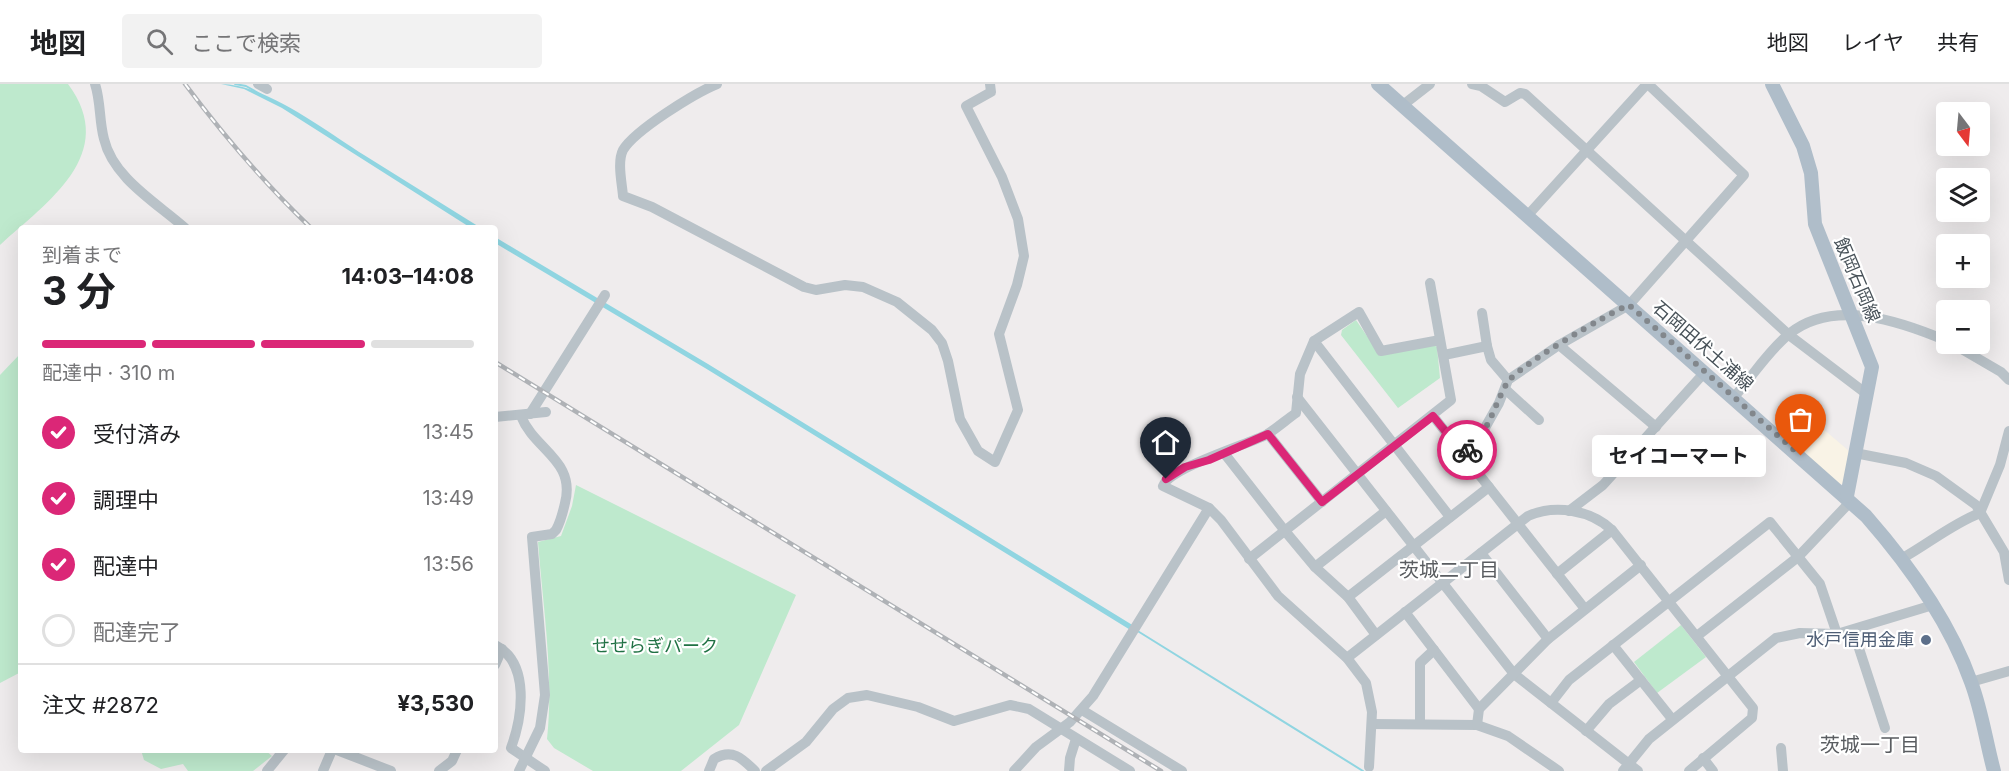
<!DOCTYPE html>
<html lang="ja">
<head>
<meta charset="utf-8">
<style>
	:root { --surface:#fff; --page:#f2f2f2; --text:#202124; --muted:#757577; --line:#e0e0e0; --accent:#db2777 }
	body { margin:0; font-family:Inter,"Noto Sans JP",sans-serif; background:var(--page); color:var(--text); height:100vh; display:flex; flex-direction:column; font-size:22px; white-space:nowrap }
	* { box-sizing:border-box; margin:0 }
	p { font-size:20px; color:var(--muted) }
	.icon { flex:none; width:33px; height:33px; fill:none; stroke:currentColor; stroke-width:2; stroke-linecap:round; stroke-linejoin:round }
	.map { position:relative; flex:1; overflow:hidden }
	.side { position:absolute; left:18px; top:141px; width:480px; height:528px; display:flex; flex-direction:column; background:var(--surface); border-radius:6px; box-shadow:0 6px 24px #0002 }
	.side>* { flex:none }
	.needle { width:39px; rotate:164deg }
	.controls { position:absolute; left:1936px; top:18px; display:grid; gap:12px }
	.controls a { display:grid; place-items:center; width:54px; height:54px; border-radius:6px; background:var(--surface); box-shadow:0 6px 24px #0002; font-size:30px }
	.pin { position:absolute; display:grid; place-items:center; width:51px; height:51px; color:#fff; margin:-62px -26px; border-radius:50% 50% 50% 0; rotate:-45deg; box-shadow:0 0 6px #0007 }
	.pin .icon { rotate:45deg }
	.courier { position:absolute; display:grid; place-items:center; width:60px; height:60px; margin:-30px; border:4px solid #db2777; border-radius:50%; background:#fff; color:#222; box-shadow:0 2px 8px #0007 }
	.bubble { position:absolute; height:42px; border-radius:6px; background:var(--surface); box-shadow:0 6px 24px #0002; font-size:20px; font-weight:700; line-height:42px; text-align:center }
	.overview em { font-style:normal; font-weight:700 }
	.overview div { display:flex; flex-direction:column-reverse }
	.overview { display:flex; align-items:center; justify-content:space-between; height:102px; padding:0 24px }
	h1 { font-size:39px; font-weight:700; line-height:45px }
	.bar { display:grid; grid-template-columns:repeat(4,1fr); gap:9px 6px; align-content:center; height:72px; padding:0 24px }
	.bar i { height:8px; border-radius:4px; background:var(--line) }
	.bar .selected { background:var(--accent) }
	.bar p { grid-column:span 4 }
	.line { display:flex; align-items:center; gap:15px; padding:0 24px; border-top:2px solid var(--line) }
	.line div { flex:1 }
	ol { padding:0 24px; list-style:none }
	li { display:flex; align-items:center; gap:18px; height:66px }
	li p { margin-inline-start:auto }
	li .icon { padding:6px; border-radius:50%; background:var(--accent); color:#fff; stroke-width:4 }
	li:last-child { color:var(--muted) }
	li i { width:33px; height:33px; border:3px solid var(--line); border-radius:50% }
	header { display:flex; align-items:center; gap:36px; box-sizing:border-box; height:84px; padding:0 30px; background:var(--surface); border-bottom:2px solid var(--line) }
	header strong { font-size:28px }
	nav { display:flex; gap:33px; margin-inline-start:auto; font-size:21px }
	.search { width:420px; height:54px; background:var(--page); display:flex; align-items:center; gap:15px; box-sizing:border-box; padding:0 21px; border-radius:6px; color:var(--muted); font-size:22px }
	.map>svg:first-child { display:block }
	.commercial { fill:#f9f3e6 }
	.green { fill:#bee9cd }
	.water { fill:#90d5e1 }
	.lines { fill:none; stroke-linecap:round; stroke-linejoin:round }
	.stream { stroke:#90d5e1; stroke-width:2 }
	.minor { stroke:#b9c2c8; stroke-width:10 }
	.major { stroke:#afbdc9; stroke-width:14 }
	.rail-casing { stroke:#afb2b6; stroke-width:4.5 }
	.rail { stroke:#fff; stroke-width:2; stroke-dasharray:7; stroke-linecap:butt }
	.done { stroke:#82878c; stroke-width:6; stroke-dasharray:0 10.8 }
	.route { stroke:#db2777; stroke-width:8 }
	.service-dot { fill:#5c6f8a; stroke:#fff; stroke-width:2 }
	.labels { text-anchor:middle; stroke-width:4.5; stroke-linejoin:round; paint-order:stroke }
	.street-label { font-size:18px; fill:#475158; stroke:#fff }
	.service-label { font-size:18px; fill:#4e5e75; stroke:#fff; text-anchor:end }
	.park-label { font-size:18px; fill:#207144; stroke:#fff }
	.neighbourhood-label { font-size:20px; fill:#5a5d61; stroke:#fff }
</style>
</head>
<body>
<header>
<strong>地図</strong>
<div class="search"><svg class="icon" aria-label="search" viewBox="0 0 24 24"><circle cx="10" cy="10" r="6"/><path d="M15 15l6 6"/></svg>ここで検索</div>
<nav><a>地図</a><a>レイヤ</a><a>共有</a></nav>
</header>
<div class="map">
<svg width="2009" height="687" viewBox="0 0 2009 687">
	<rect width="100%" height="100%" fill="#efeced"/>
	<path class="commercial" d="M1807 331 1849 367 1844 400H1839L1789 356Z"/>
	<g class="green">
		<path d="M0 0H68C120 70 47 118 0 161Z"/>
		<path d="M1356 236 1380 271 1434 261 1437 263 1440 294 1398 324 1341 251 1342 246Z"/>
		<path d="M21 269V588L0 599V291Z"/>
		<path d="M576 401 796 511 739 641 681 687H593L554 664 547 655C554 590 543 523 538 458L561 452 572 422Z"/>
		<path d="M1681 541 1706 573 1657 609 1634 578Z"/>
		<path d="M141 666H265L272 672 253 687H188L183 680 161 685 144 676Z"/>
	</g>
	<g class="water">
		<path d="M221 0C265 0 326 47 364 71 403 95 442 120 481 144H471L282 24 244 5Z"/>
		<path d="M495 153 708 280 1134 542 1132 547 705 284 495 159Z"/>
	</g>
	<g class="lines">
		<g class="stream">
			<path d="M235 0 246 2 267 14"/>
			<path d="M1136 546 1363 687"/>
		</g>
		<g class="minor">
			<path d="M95 0C101 18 99 37 104 55 113 94 157 119 185 144"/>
			<path d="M258 0 267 5"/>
			<path d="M717 0C695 9 635 46 623 66 617 78 622 99 623 112L652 123 804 203 816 206 845 201 863 203 897 218 932 246 942 259 948 277 960 335 978 367 995 378 1018 326 999 250 1017 201 1024 172 1018 135 1002 93 966 22 991 8 990 0"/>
			<path d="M1472 0 1481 2 1505 18 1520 9 1525 10 1789 251 1868 311"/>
			<path d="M1403 21 1430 0"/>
			<path d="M1528 131 1647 0"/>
			<path d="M1482 229 1487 262"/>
			<path d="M1314 257 1450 433"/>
			<path d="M1953 260 2001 288 2009 296"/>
			<path d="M1559 261 1656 343"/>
			<path d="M1444 271 1487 262 1491 276 1508 296"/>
			<path d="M1505 305 1539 336"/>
			<path d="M1297 313 1514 590 1638 687"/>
			<path d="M1734 313C1752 293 1768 267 1789 250 1833 214 1900 237 1947 257"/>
			<path d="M530 330 605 211"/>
			<path d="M1433 332 1585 525"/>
			<path d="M495 333 546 328"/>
			<path d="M1268 350 1322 418"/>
			<path d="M1224 369 1285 447 1315 483 1348 513 1376 551"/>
			<path d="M1463 369 1477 358 1499 319 1508 296 1559 261 1629 221 1744 91 1648 0"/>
			<path d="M1855 369 1906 379 1936 392 1976 421 2004 468 2009 496"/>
			<path d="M1569 427 1603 401 1705 288"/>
			<path d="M1481 469 1548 555"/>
			<path d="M1249 475 1451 316 1430 199"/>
			<path d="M1901 475C1928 460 1952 440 1980 429L2000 381 2009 347"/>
			<path d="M1315 483 1386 427"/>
			<path d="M1557 490 1612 446"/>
			<path d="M1348 513 1489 403"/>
			<path d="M1405 528 1479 625"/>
			<path d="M1853 546 1885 644"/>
			<path d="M1697 552 1798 473 1851 417"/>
			<path d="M495 561C531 579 522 634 511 664L545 687"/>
			<path d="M1613 561 1672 635"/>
			<path d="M1347 574 1528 432C1555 420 1591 426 1612 446L1753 624 1752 634 1689 687"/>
			<path d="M495 581 502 565"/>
			<path d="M1971 598 2009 587"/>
			<path d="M1551 619 1569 596 1770 438 1820 500 1837 550"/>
			<path d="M1082 626 1182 687"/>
			<path d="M1420 639V579L1434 566"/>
			<path d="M1372 640 1477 641 1508 652 1559 687"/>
			<path d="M1477 641 1479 625 1548 555 1641 481"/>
			<path d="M1586 647 1609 620 1641 596"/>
			<path d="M1781 664 1783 687"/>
			<path d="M337 666 391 687"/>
			<path d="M1703 674 1713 687"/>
			<path d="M1369 683 1372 628 1366 599 1347 574 1278 512 1221 436 1209 424 1163 402C1170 384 1245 361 1266 351 1276 345 1286 336 1296 329L1300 290 1314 257 1359 228 1381 267 1440 256"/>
			<path d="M267 687 284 666"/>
			<path d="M323 687 332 666"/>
			<path d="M439 687 452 677 457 666"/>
			<path d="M519 687 540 644 545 611 532 453 552 450 556 446C561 437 563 428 565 419 576 376 534 366 521 332"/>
			<path d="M709 687 714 675C732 664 742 674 755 687"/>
			<path d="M766 687 806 658 833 625 848 614 867 611 918 623 954 637 1010 621 1029 625 1130 687"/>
			<path d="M1014 687 1036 663 1070 638 1093 612 1209 424"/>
			<path d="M1069 687 1070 674 1076 655"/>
			<path d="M1623 687 1649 655 1776 554 1800 549 1837 550 1933 521"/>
		</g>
		<g class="major">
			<path d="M1378 0 1866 432C1909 481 1949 536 1971 598 1982 627 1986 658 1994 687"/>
			<path d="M1772 0 1803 62 1811 89 1815 140 1872 283 1847 412"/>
		</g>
		<defs>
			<g id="rail">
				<path d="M185 0C224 52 264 99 311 144"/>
				<path d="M495 278 1161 687"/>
			</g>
		</defs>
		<use href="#rail" class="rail-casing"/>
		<use href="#rail" class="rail"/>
	</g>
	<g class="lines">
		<path class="done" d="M1467 366C1489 349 1494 321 1507 299 1516 283 1609 229 1629 221L1801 372"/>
		<path class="route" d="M1166 395 1185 383 1209 376 1268 350 1322 418 1433 332 1463 369 1467 366"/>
	</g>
	<circle class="service-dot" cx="1926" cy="556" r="6"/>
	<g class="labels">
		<g class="street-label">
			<text transform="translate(1857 196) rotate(67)" y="6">飯岡石岡線</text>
			<text transform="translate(1703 262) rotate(41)" y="6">石岡田伏土浦線</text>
		</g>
		<g class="service-label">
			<text x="1914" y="562">水戸信用金庫</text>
		</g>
		<g class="park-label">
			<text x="655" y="568">せせらぎパーク</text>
		</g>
		<g class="neighbourhood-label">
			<text x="1449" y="493">茨城二丁目</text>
			<text x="1870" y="668">茨城一丁目</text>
		</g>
	</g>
</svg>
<div class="controls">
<a><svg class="needle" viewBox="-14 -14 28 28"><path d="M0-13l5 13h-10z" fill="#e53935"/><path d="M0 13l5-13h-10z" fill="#757577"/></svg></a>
<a><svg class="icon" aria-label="layers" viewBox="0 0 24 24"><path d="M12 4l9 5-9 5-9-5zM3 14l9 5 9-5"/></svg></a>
<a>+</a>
<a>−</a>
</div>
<div class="pin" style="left:1801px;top:372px;background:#ea580c"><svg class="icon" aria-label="bag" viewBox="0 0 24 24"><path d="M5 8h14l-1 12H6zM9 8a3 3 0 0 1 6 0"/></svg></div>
<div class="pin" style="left:1166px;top:395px;background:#1f2937"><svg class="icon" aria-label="home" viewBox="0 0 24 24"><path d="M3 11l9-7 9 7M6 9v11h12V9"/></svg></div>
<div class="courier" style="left:1467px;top:366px"><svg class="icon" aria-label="bike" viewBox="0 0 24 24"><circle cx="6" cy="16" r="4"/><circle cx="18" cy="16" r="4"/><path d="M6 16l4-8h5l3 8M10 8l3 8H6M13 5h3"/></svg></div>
<div class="bubble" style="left:1592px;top:351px;width:174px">セイコーマート</div>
<section class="side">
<div class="overview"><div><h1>3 分</h1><p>到着まで</p></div><em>14:03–14:08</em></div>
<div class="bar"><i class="selected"></i><i class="selected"></i><i class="selected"></i><i></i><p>配達中 · 310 m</p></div>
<ol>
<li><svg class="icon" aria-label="check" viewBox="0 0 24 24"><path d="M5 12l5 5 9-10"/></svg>受付済み<p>13:45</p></li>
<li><svg class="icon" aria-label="check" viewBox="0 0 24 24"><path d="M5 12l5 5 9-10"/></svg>調理中<p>13:49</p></li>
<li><svg class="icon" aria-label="check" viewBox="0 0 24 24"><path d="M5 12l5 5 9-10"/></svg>配達中<p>13:56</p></li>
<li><i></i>配達完了</li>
</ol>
<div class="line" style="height:78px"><div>注文 #2872</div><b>¥3,530</b></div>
</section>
</div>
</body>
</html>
